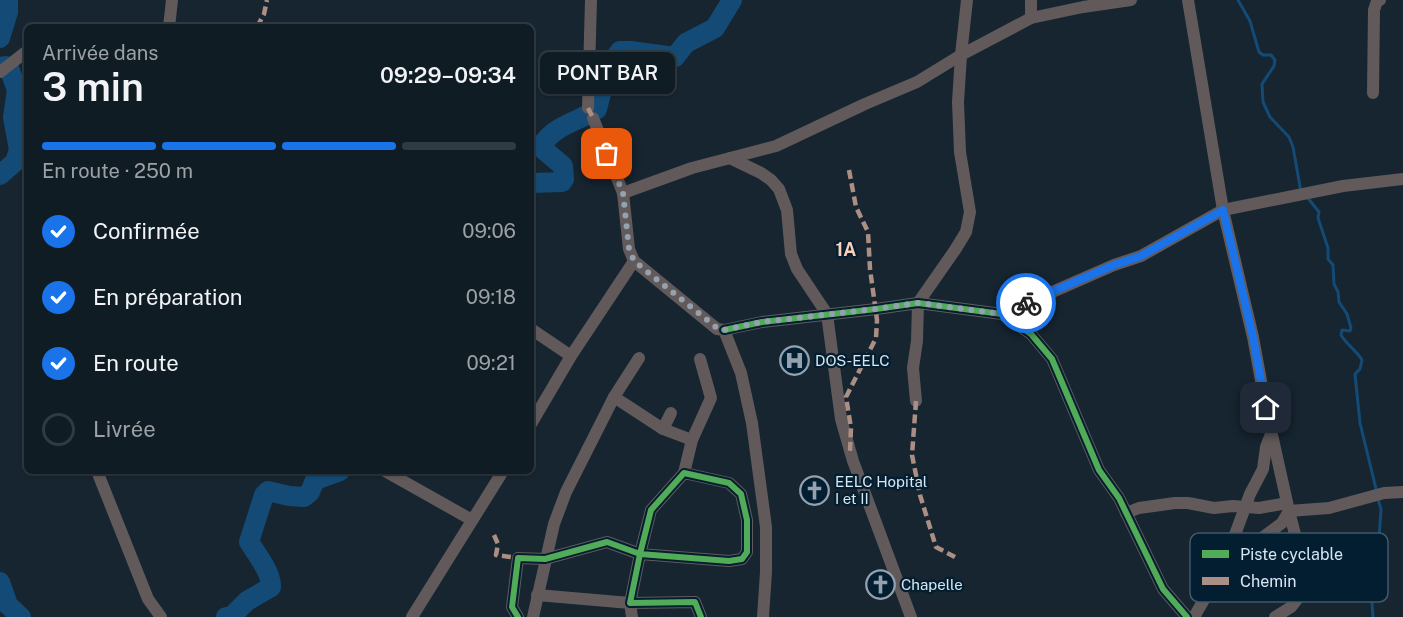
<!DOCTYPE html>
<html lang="fr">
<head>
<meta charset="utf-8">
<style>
	:root { --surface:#101c24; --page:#19252c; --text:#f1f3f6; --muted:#9ca1a6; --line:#303a41; --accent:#1a73e8 }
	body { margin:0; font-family:"Public Sans",sans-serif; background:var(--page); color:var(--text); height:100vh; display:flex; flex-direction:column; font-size:22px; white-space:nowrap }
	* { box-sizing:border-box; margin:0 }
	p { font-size:20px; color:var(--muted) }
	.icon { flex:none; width:33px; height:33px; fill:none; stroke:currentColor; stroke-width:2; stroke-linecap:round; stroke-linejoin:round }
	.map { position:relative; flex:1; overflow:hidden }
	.sheet { position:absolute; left:24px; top:24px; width:510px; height:450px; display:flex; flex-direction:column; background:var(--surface); border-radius:9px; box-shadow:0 2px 4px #0004,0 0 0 2px var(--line) }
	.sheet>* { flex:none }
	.pin { position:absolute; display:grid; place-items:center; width:51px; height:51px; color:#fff; margin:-26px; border-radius:12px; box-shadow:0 3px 9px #0006 }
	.courier { position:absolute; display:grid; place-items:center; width:60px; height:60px; margin:-30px; border:4px solid #1a73e8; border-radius:50%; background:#fff; color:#222; box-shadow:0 2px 8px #0007 }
	.bubble { position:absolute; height:42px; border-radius:9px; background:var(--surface); box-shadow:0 2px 4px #0004,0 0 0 2px var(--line); font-size:20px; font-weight:600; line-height:42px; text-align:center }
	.headline em { font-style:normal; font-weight:600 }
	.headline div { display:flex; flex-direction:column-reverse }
	.headline { display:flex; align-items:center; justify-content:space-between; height:102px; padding:0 18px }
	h1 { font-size:39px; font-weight:600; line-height:45px }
	.bar { display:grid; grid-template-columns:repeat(4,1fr); gap:9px 6px; align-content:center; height:72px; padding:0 18px }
	.bar i { height:8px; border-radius:4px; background:var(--line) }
	.bar .selected { background:var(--accent) }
	.bar p { grid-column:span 4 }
	ol { padding:0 18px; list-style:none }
	li { display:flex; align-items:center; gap:18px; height:66px }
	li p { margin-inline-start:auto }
	li .icon { padding:6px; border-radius:50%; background:var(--accent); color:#fff; stroke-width:4 }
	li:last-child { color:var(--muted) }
	li i { width:33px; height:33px; border:3px solid var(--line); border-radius:50% }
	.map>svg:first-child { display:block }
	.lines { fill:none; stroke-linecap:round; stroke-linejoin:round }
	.stream { stroke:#134b76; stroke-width:3 }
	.river { stroke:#134b76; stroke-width:20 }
	.street { stroke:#62595a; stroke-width:12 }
	.quiet { stroke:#ac8f84; stroke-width:4.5; stroke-dasharray:9 4.5; stroke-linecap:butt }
	.cycleway-casing { stroke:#031e30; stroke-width:10 }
	.cycleway { stroke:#51ab58; stroke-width:6 }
	.done { stroke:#93a2ae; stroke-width:6; stroke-dasharray:0 10.8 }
	.route { stroke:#1a73e8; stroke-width:8 }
	.labels { text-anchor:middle; stroke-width:4.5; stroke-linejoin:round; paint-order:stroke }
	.poi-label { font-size:15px; fill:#d6e6f2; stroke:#031e30; text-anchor:start }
	.quarter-label { font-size:18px; font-weight:bold; fill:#fbd0b6; stroke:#031e30 }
	.key { fill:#031e30; stroke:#425a6a; stroke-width:1.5 }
	.key-label { font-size:16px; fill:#d6e6f2 }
</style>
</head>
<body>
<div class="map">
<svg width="1403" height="617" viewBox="0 0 1403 617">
	<rect width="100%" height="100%" fill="#162530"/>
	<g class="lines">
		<g class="stream">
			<path d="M1238 0 1250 21 1259 52 1263 55H1271L1275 60 1274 66 1262 84 1263 102 1270 117 1289 137 1293 147 1301 192"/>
			<path d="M1308 198 1319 212 1318 218 1328 248V259L1333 265 1334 284 1338 292 1339 302 1347 314 1351 328 1350 331 1342 330 1341 335C1347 345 1357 351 1362 360L1360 369 1355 374 1360 423 1377 493"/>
			<path d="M1373 617 1371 589 1367 580 1370 554 1379 539 1381 509 1378 499"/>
		</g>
		<g class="river">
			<path d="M0 38 8 12V0"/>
			<path d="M0 67 6 66 9 68 17 90 13 117 19 150 15 162 0 175"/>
			<path d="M531 183 562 182 564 179 563 166 544 150V142C558 124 580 121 597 109L606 74 617 55 620 51H630L675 57 686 43 715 28 732 0"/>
			<path d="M0 582 8 605 21 617"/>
			<path d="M226 617 232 616 247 601 271 587C272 573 256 553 249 542L264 495 268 491 289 496 304 497 310 492 315 480 340 471"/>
		</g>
		<g class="street">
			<path d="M1188 0 1223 210 1253 337 1266 408 1289 511 1304 569 1303 583 1298 598 1291 607 1275 617"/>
			<path d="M1031 18V0"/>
			<path d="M169 27 172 0"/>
			<path d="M0 72 27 51"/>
			<path d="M1373 93 1374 10 1377 1 1380 0"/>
			<path d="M588 108 591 0"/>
			<path d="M593 118 623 193 629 249 634 261 717 329 724 330 741 373 752 423 766 527V572L763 617"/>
			<path d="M730 158 761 173 771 180 779 189 787 210 791 254 797 269 827 314 841 419 853 461 911 617"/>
			<path d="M623 193 692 168 776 146 865 104 917 82 961 55 1031 18 1083 7 1131 0"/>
			<path d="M1002 314 1114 265 1141 256 1223 210 1343 186 1403 179"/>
			<path d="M531 329 571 356"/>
			<path d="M724 330 762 322 876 309 918 303 1002 314 1031 334 1052 359 1099 470 1119 498 1163 589 1187 617"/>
			<path d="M614 397 663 429"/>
			<path d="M916 401 913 368 917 341 918 303 955 250 966 232 970 212 960 152 958 102 961 55 967 0"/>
			<path d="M671 413 663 429 692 440 684 473"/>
			<path d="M531 424 571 356 634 261"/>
			<path d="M692 440 711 398 700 359"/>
			<path d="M97 471 148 599 161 617"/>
			<path d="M385 471 472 520"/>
			<path d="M1126 513 1139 508 1175 503H1188L1214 508 1233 506 1259 508 1287 503"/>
			<path d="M1223 567 1250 494 1263 469 1266 447 1271 434"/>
			<path d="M537 595 630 603 632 617"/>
			<path d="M412 617 503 471"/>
			<path d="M518 617 512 607 518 558 545 559 607 542 640 554 651 510 684 473 729 483 741 494 747 520V552L742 559 729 561 640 554 630 603 695 602 701 617"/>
			<path d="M533 617 554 524 566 492 614 397 639 358"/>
			<path d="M1194 617 1223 567 1282 523 1289 511 1329 508 1384 493 1403 492"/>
		</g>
		<g class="quiet">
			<path d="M257 27 264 14 267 0"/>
			<path d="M588 108 593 118"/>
			<path d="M849 170 856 207 868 232 870 269 877 320 876 338 846 397 851 428 850 452"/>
			<path d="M916 401 912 455 920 495 936 547 955 557"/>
			<path d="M494 535 498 544 496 555 518 558"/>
		</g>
		<defs>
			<g id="cycleway">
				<path d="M724 330 762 322 876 309 918 303 1002 314 1031 334 1052 359 1099 470 1119 498 1163 589 1187 617"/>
				<path d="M518 617 512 607 518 558 545 559 607 542 640 554 651 510 684 473 729 483 741 494 747 520V552L742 559 729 561 640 554 630 603 695 602 701 617"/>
			</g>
		</defs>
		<use href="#cycleway" class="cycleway-casing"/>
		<use href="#cycleway" class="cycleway"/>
	</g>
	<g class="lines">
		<path class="done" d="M607 154 623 193 629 249 634 261 717 328 724 330 762 322 876 309 918 303 1002 314 1026 303"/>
		<path class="route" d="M1026 303 1114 265 1141 256 1223 210 1253 337 1266 408"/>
	</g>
	<defs>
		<symbol id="hospital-ring" viewBox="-11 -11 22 22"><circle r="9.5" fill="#031e30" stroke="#93a2ae" stroke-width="1.5"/><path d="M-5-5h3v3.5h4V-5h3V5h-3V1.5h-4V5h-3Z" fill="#93a2ae"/></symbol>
		<symbol id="church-ring" viewBox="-11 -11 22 22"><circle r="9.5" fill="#031e30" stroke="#93a2ae" stroke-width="1.5"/><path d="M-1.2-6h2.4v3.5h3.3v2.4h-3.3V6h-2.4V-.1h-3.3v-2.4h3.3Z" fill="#93a2ae"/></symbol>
	</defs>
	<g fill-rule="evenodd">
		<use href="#hospital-ring" x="778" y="344" width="33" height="33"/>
		<use href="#church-ring" x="798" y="474" width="33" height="33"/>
		<use href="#church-ring" x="864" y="568" width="33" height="33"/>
	</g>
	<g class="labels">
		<g class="poi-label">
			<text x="815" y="366">DOS-EELC</text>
			<text x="835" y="487">EELC Hopital<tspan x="835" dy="17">I et II</tspan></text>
			<text x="901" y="590">Chapelle</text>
		</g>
		<g class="quarter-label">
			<text x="846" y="256">1A</text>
		</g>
	</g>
	<rect x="1190" y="533" width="198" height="69" rx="9" class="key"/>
	<rect x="1202" y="550" width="27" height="8" fill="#51ab58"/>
	<rect x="1202" y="577" width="27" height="8" fill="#ac8f84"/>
	<g class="key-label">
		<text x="1240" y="560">Piste cyclable</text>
		<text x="1240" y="587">Chemin</text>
	</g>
</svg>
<div class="pin" style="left:607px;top:154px;background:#ea580c"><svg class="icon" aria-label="bag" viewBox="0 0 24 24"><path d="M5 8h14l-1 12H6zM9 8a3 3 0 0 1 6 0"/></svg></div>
<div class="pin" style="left:1266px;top:408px;background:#1f2937"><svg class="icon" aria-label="home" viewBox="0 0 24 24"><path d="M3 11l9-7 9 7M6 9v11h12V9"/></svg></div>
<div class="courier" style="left:1026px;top:303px"><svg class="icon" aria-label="bike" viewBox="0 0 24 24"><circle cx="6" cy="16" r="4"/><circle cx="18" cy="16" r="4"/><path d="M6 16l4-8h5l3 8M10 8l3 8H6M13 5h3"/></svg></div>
<div class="bubble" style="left:540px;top:52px;width:135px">PONT BAR</div>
<section class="sheet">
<div class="headline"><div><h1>3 min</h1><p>Arrivée dans</p></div><em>09:29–09:34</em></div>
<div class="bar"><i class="selected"></i><i class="selected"></i><i class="selected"></i><i></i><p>En route · 250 m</p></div>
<ol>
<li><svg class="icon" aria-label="check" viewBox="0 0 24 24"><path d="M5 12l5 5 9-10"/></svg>Confirmée<p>09:06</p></li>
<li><svg class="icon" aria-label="check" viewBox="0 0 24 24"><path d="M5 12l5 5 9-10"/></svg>En préparation<p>09:18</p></li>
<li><svg class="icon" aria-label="check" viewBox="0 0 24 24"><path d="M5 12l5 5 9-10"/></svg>En route<p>09:21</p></li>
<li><i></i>Livrée</li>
</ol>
</section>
</div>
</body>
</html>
